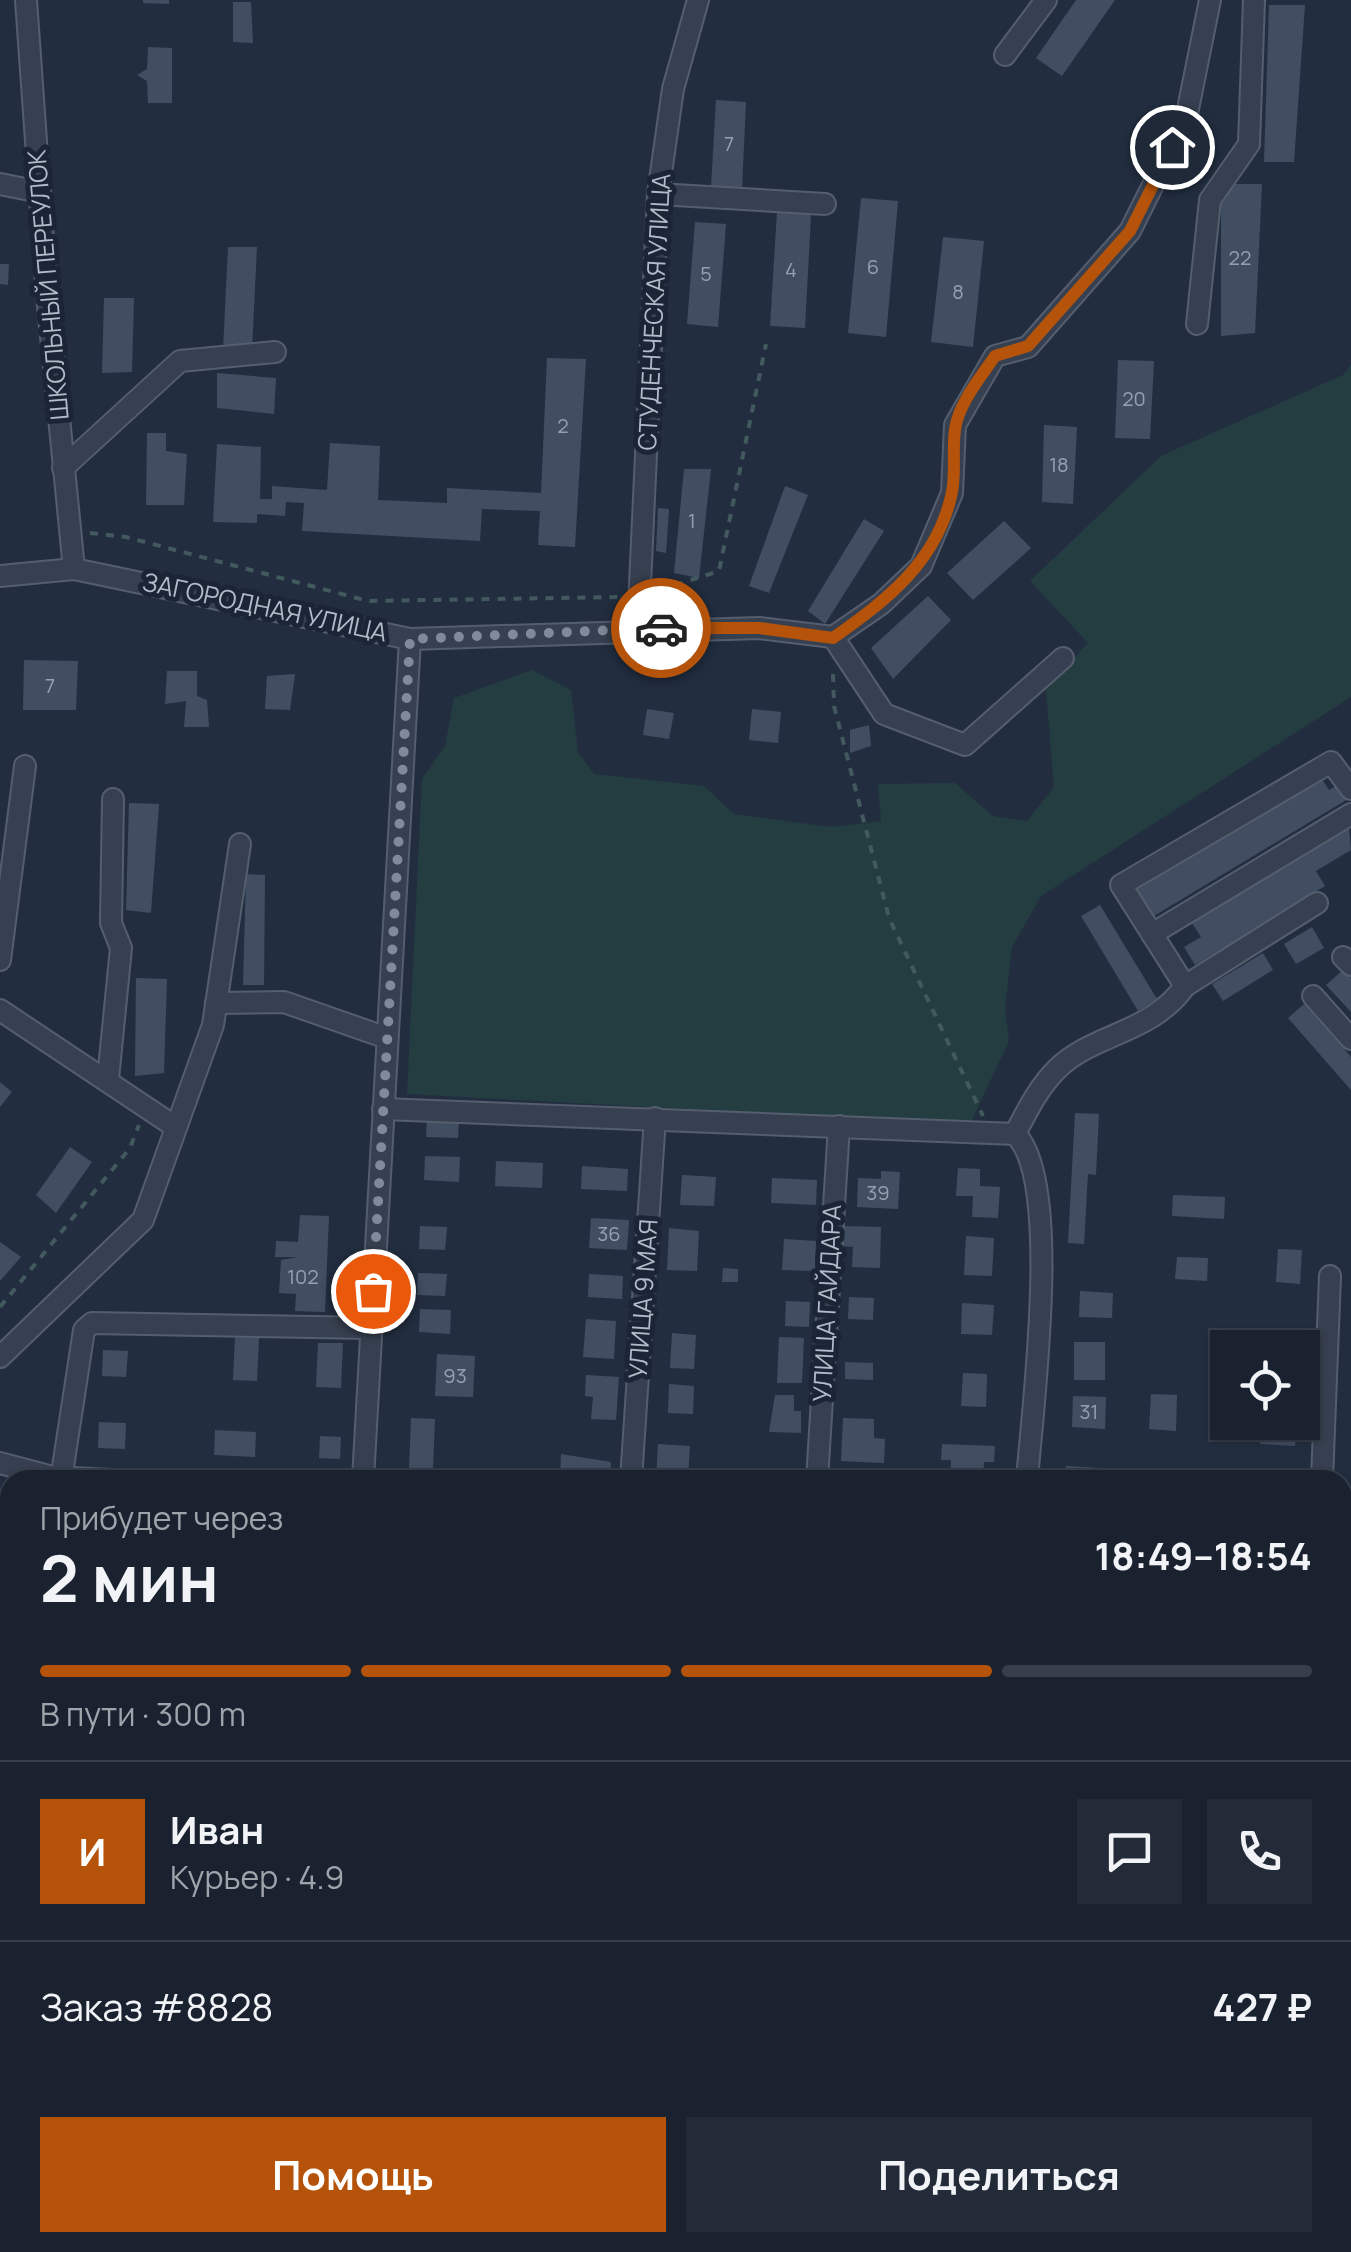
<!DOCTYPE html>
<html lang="ru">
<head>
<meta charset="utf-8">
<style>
	:root { --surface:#1a2230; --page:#232a38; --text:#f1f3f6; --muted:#9fa4ab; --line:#383f4c; --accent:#b45309 }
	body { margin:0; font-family:Manrope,sans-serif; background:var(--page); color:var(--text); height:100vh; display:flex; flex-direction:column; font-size:38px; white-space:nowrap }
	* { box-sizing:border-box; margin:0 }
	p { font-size:32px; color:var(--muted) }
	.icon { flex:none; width:55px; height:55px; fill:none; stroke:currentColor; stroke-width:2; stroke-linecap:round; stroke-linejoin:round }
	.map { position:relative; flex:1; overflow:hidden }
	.sheet { position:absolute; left:0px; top:1470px; width:1352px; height:782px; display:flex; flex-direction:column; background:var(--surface); border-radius:30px 30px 0 0; box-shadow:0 2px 8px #0004,0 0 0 2px var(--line) }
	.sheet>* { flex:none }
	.fabs { position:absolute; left:1210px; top:1330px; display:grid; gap:20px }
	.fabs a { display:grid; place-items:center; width:110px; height:110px; border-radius:0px; background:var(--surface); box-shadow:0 2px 8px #0004,0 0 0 2px var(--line); font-size:50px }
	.pin { position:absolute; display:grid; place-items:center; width:85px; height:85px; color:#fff; margin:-42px; border:5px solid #fff; border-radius:50%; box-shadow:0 2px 10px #0007 }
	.courier { position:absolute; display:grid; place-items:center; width:100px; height:100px; margin:-50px; border:8px solid #b45309; border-radius:50%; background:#fff; color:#222; box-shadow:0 2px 12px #0007 }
	.overview em { font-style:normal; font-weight:700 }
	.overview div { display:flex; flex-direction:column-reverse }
	.overview { display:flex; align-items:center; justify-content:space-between; height:170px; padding:0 40px }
	h1 { font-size:65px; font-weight:700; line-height:75px }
	.bar { display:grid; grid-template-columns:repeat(4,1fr); gap:15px 10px; align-content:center; height:120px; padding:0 40px }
	.bar i { height:12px; border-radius:8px; background:var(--line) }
	.bar .on { background:var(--accent) }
	.bar p { grid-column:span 4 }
	.line { display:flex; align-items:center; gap:25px; padding:0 40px; border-top:2px solid var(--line) }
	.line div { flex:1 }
	.round { display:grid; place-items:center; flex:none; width:105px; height:105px; border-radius:0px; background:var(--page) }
	.button { display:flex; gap:20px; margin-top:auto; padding:20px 40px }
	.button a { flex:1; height:115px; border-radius:0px; background:var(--accent); color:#fff; font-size:40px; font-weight:700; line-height:115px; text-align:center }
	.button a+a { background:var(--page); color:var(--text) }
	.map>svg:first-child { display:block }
	.green { fill:#243d41 }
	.building { fill:#414e62 }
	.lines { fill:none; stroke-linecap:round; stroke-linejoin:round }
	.minor-casing { stroke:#545e6e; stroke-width:24 }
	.major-casing { stroke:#404959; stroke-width:29 }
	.path { stroke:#425a5e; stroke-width:4; stroke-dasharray:8 8; stroke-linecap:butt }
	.minor { stroke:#374050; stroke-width:20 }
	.major { stroke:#545f70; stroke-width:25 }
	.done { stroke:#808a9a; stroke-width:10; stroke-dasharray:0 18 }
	.route { stroke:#b45309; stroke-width:12 }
	.labels { text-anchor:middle; stroke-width:10; stroke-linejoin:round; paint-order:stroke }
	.number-label { font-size:20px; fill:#96a0b1 }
	.street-label { font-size:25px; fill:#b3bbcb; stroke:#1b2535 }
</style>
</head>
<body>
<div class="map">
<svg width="1351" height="2252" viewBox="0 0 1351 2252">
	<rect width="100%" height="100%" fill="#222e40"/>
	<path class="green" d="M1351 364V697L1041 896 1012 947 1005 1008 1009 1041 970 1124 407 1094 422 779 445 746 454 698 532 670 571 690 578 752 594 774 704 786 734 814 831 827 881 821 878 784 955 783 993 816 1027 821 1054 787 1046 690 1088 643 1030 581 1161 456 1343 375Z"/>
	<g class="building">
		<path d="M143 0H169V4L143 3Z"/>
		<path d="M1076 0H1115L1062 76 1036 58Z"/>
		<path d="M233 2H251L253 43 233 42Z"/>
		<path d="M1269 5H1305L1294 162H1264Z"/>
		<path d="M148 47 172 48V103H148L147 81 137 75 147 69Z"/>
		<path d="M716 100 746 102 742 189 711 187Z"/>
		<path d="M1221 184H1262L1255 333 1221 336Z"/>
		<path d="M861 198 898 201 886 337 848 333Z"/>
		<path d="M777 212 811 215 805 328 770 326Z"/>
		<path d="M695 222 726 224 718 327 687 324Z"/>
		<path d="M943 237 984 241 973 347 931 342Z"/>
		<path d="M228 247H257L252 349 223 350Z"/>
		<path d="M0 264H9L8 285 0 284Z"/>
		<path d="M104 298H134L132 372 102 373Z"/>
		<path d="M547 358 586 359 575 547 538 545 540 511 482 509 480 541 302 531 304 503 286 502 285 516 257 514V523L213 522 217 444 261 447 260 499H272V486L327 490 330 443 380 446 378 500 447 503V488L541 493Z"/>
		<path d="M1118 360 1154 361 1150 439 1115 438Z"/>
		<path d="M217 373 276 378 274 414 217 408Z"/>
		<path d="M1044 425 1077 427 1073 504 1042 502Z"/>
		<path d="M147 433H166V451L187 454 184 505H146Z"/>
		<path d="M684 469H711L699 578 674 573Z"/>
		<path d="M785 486 808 495 769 593 749 586Z"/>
		<path d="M658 508 669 509 666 553 656 551Z"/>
		<path d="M864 519 884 531 825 624 808 611Z"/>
		<path d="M1004 521 1031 548 973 600 947 573Z"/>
		<path d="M928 596 951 620 893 679 871 648Z"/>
		<path d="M24 660 78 661 76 710H23Z"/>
		<path d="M167 671H197V696L207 700 209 727H184L186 701 165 704Z"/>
		<path d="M295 674 290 710 265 709 267 676Z"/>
		<path d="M647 709 674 713 669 739 643 735Z"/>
		<path d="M752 709 781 712 778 743 749 740Z"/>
		<path d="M869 725 871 746 850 753V730Z"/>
		<path d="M1320 776 1329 790 1339 784 1348 799 1154 916 1136 887Z"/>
		<path d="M129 803 159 804 151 913 126 910Z"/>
		<path d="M1349 828 1351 850 1316 871 1325 886 1195 965 1184 947 1201 937 1192 923Z"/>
		<path d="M246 874 265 875 264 985H243Z"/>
		<path d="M1100 905 1157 999 1138 1011 1081 916Z"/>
		<path d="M1312 927 1324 948 1296 964 1284 944Z"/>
		<path d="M1263 953 1273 970 1223 1001 1212 984Z"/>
		<path d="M1343 970 1351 978V1012L1326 985Z"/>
		<path d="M136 978 167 979 164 1073 135 1076Z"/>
		<path d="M1304 1004 1351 1057V1090L1288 1018Z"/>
		<path d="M0 1082 12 1092 0 1107Z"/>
		<path d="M1075 1113 1099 1114 1096 1175 1088 1174 1084 1244 1068 1243Z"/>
		<path d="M427 1116 459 1118 458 1138 426 1137Z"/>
		<path d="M70 1147 92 1162 56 1213 36 1195Z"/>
		<path d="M425 1156 460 1157 459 1182 424 1180Z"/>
		<path d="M496 1161 543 1163 542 1188 495 1186Z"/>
		<path d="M582 1166 628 1169 627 1191 581 1189Z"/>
		<path d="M958 1168 980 1169V1186L1000 1187 998 1218 972 1217 973 1196H956Z"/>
		<path d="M881 1171 900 1172 898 1209 857 1207 858 1178 881 1179Z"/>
		<path d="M682 1175 716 1177 714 1206 680 1205Z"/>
		<path d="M772 1178 817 1180 816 1205 771 1203Z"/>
		<path d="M1173 1195 1225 1197 1224 1219 1172 1216Z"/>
		<path d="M300 1215 329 1216 325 1312 295 1311 296 1294 279 1293 281 1260 298 1257H275L276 1241 298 1242Z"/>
		<path d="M591 1218 629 1220 627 1250 589 1248Z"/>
		<path d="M420 1226 447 1227 445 1250 419 1249Z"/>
		<path d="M843 1226 881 1227 880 1268 852 1267 853 1247 842 1246Z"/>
		<path d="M669 1228 699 1231 697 1271 667 1270Z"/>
		<path d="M966 1236 994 1238 992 1276 964 1275Z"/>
		<path d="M784 1239 816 1241 815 1271 782 1270Z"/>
		<path d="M0 1242 21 1257 0 1281Z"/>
		<path d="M1278 1249 1302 1250 1300 1284 1276 1282Z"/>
		<path d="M1177 1257 1208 1258 1207 1281 1175 1279Z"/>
		<path d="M723 1268 738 1269V1282H722Z"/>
		<path d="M418 1273 447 1274 445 1296 417 1295Z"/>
		<path d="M589 1274 623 1276 622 1299 588 1297Z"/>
		<path d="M1080 1291 1113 1293 1112 1318 1079 1317Z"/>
		<path d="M849 1297 874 1298 873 1320 848 1319Z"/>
		<path d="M786 1301 810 1302 809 1327 785 1326Z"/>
		<path d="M962 1303 994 1305 992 1335 961 1334Z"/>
		<path d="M420 1309 451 1310 450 1334 419 1332Z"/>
		<path d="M586 1319 616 1321 614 1359 583 1357Z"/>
		<path d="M672 1333 696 1335 694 1369 670 1368Z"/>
		<path d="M235 1337 259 1338 257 1381 233 1380Z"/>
		<path d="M779 1337 804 1338 802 1383H777Z"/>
		<rect x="1074" y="1342" width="31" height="38"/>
		<path d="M318 1343H343L341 1388 316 1387Z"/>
		<path d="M103 1350 128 1351 126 1377 102 1376Z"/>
		<path d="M437 1354 475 1356 473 1397 435 1396Z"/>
		<path d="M845 1362 873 1363V1380L845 1379Z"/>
		<path d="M963 1373 987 1374 986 1407 961 1406Z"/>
		<path d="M586 1375 619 1377 616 1420 591 1419 593 1397 585 1396Z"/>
		<path d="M669 1384 694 1386 693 1414 668 1413Z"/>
		<path d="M1151 1394 1177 1395 1176 1431 1149 1429Z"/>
		<path d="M775 1395H794V1411H801V1433L769 1432Z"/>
		<path d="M1073 1396 1106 1397 1105 1429 1072 1427Z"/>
		<path d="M411 1418 435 1419 433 1469 409 1468Z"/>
		<path d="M843 1418 874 1419V1438L885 1439 884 1463 841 1461Z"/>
		<path d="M99 1422 126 1423 125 1449 98 1448Z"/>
		<path d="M1261 1422H1297L1295 1446 1260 1444Z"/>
		<path d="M215 1430 256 1432 255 1457 214 1455Z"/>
		<path d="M320 1436 341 1437 340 1459 319 1458Z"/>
		<path d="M658 1444 690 1446 688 1480H656Z"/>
		<path d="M942 1444 995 1446 994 1462H984L983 1480H950L951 1460H941Z"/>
		<path d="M561 1454 611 1462 610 1480H560Z"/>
		<path d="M1066 1466 1120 1469V1480H1065Z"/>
		<path d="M776 1468 803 1469V1480H776Z"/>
		<path d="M1161 1470 1195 1472 1194 1480H1161Z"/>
		<path d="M1270 1473 1291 1474 1290 1480H1270Z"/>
		<path d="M0 1505 9 1506V1535L0 1534Z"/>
		<path d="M2 1563 10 1564V1589H2Z"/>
		<path d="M0 1612H10V1654L6 1638H0Z"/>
		<path d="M0 1675H10V1726L0 1728Z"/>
		<path d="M2 1757H10V1789H0Z"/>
		<path d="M0 1814 10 1815V1865L0 1864Z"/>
		<path d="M1343 1846H1351V1868H1342Z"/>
		<rect x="0" y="1920" width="10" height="29"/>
		<rect x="1342" y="1945" width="9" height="23"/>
		<path d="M1342 1991H1351V2020L1342 2019Z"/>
		<path d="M1342 2053H1351V2079L1342 2078Z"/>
		<rect x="0" y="2081" width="10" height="40"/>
		<rect x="62" y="2242" width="126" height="10"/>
		<path d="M261 2242H273L272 2252H261Z"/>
		<path d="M276 2242H306L305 2252H276Z"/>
		<path d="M368 2242H455L454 2252H368Z"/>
		<rect x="538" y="2242" width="30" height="10"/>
		<path d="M609 2242H631L630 2252H608Z"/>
		<rect x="741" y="2242" width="23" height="10"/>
		<path d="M928 2242 952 2243 951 2252H928Z"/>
		<path d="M810 2246 843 2248V2252H810Z"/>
		<path d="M1024 2247 1047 2248 1046 2252H1024Z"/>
	</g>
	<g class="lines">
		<defs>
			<g id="minor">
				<path d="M26 0 47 296 74 569"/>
				<path d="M1005 55 1046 0"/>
				<path d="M0 184 40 192"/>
				<path d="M658 194 825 204"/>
				<path d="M1197 324 1210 200 1249 144 1254 0"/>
				<path d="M63 468 180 361 275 352"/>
				<path d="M0 576 74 569 410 639 759 628 833 637 881 604 921 566 952 493 955 425 995 356 1028 347 1130 231 1186 119 1210 0"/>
				<path d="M638 628 658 194 673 89 698 0"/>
				<path d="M833 637 884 714 965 745 1063 658"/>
				<path d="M1317 903 1185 986 1121 885 1331 762 1351 789"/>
				<path d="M1152 934 1351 814"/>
				<path d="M1343 957 1351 965"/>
				<path d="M0 960 25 766"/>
				<path d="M1313 996 1351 1039"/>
				<path d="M216 1003 284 1002 387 1038"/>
				<path d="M0 1010 174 1126"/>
				<path d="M108 1079 121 948 111 923 113 799"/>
				<path d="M383 1109 1015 1134"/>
				<path d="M1015 1134C1063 1180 1032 1411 1027 1480"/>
				<path d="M1015 1134C1027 1111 1038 1088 1057 1069 1094 1033 1151 1034 1185 986"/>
				<path d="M0 1357 143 1220 213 1025 240 844"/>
				<path d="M0 1463 53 1477 112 1480"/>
				<path d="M61 1480 84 1330 92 1323 371 1328"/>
				<path d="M363 1480 410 639"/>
				<path d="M631 1480 655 1118"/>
				<path d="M817 1480 839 1126"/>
				<path d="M1322 1480 1330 1276"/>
				<path d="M1342 1544 1351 1546"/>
				<path d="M0 1896 10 1897"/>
				<path d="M31 2252V2242"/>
				<path d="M196 2252V2242"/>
				<path d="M329 2252 330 2242"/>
				<path d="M589 2252 590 2242"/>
				<path d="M783 2252 784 2242"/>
				<path d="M987 2252V2242"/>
			</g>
			<g id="major">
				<path d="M1342 2163 1351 2155"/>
				<path d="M1253 2252 1263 2242"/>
			</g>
		</defs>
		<use href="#minor" class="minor-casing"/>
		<use href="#major" class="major-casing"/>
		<g class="path">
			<path d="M90 533 126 537 368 601 622 597"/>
			<path d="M660 590 719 571 766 344"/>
			<path d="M833 674 834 706 889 918 983 1116"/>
			<path d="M0 1307 130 1148 139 1125"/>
			<path d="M1342 2119 1351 2111"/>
			<path d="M1209 2252 1218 2242"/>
		</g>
		<use href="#minor" class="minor"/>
		<use href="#major" class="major"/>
	</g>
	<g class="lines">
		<path class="done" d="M373 1291 410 639 661 628"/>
		<path class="route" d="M661 628H759L833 638C887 600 938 561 952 492 956 472 952 450 955 430 958 404 981 377 995 356L1028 346 1130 231 1172 147"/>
	</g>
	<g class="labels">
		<g class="number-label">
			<text x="729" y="151">7</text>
			<text x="1240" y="265">22</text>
			<text x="873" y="274">6</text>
			<text x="791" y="277">4</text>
			<text x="706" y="281">5</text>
			<text x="958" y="299">8</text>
			<text x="1134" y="406">20</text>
			<text x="563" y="433">2</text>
			<text x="1059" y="472">18</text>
			<text x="692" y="528">1</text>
			<text x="50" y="693">7</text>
			<text x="878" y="1200">39</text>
			<text x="609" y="1241">36</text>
			<text x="303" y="1284">102</text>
			<text x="455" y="1383">93</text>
			<text x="1089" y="1419">31</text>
		</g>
		<g class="street-label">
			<text transform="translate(48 285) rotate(-95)" y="9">ШКОЛЬНЫЙ ПЕРЕУЛОК</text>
			<text transform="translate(654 312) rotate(-87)" y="9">СТУДЕНЧЕСКАЯ УЛИЦА</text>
			<text transform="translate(265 607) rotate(12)" y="9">ЗАГОРОДНАЯ УЛИЦА</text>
			<text transform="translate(643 1299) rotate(-86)" y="9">УЛИЦА 9 МАЯ</text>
			<text transform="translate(827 1303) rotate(-87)" y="9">УЛИЦА ГАЙДАРА</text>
		</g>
	</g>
</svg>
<div class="fabs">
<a><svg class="icon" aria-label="locate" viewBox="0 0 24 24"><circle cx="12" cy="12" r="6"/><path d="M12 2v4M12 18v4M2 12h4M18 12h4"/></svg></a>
</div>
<div class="pin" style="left:373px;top:1291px;background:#ea580c"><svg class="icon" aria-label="bag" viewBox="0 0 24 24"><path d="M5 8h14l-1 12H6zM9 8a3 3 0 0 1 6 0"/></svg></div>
<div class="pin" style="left:1172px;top:147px;background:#1f2937"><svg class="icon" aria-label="home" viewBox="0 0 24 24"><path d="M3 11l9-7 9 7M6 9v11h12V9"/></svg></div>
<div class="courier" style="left:661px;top:628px"><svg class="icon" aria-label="car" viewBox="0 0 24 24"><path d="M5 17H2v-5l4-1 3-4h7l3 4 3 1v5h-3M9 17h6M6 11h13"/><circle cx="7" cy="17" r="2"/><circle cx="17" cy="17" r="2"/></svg></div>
<section class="sheet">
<div class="overview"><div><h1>2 мин</h1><p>Прибудет через</p></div><em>18:49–18:54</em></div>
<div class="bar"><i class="on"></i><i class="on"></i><i class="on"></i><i></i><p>В пути · 300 m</p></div>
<div class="line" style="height:180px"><b class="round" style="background:var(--accent);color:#fff">И</b><div><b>Иван</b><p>Курьер · 4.9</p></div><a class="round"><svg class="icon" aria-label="chat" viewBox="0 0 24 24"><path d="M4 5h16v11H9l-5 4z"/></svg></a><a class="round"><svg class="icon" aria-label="phone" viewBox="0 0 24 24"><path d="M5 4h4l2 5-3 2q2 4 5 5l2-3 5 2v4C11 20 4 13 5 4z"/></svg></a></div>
<div class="line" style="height:130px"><div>Заказ #8828</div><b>427 ₽</b></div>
<div class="button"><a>Помощь</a><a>Поделиться</a></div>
</section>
</div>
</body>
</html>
